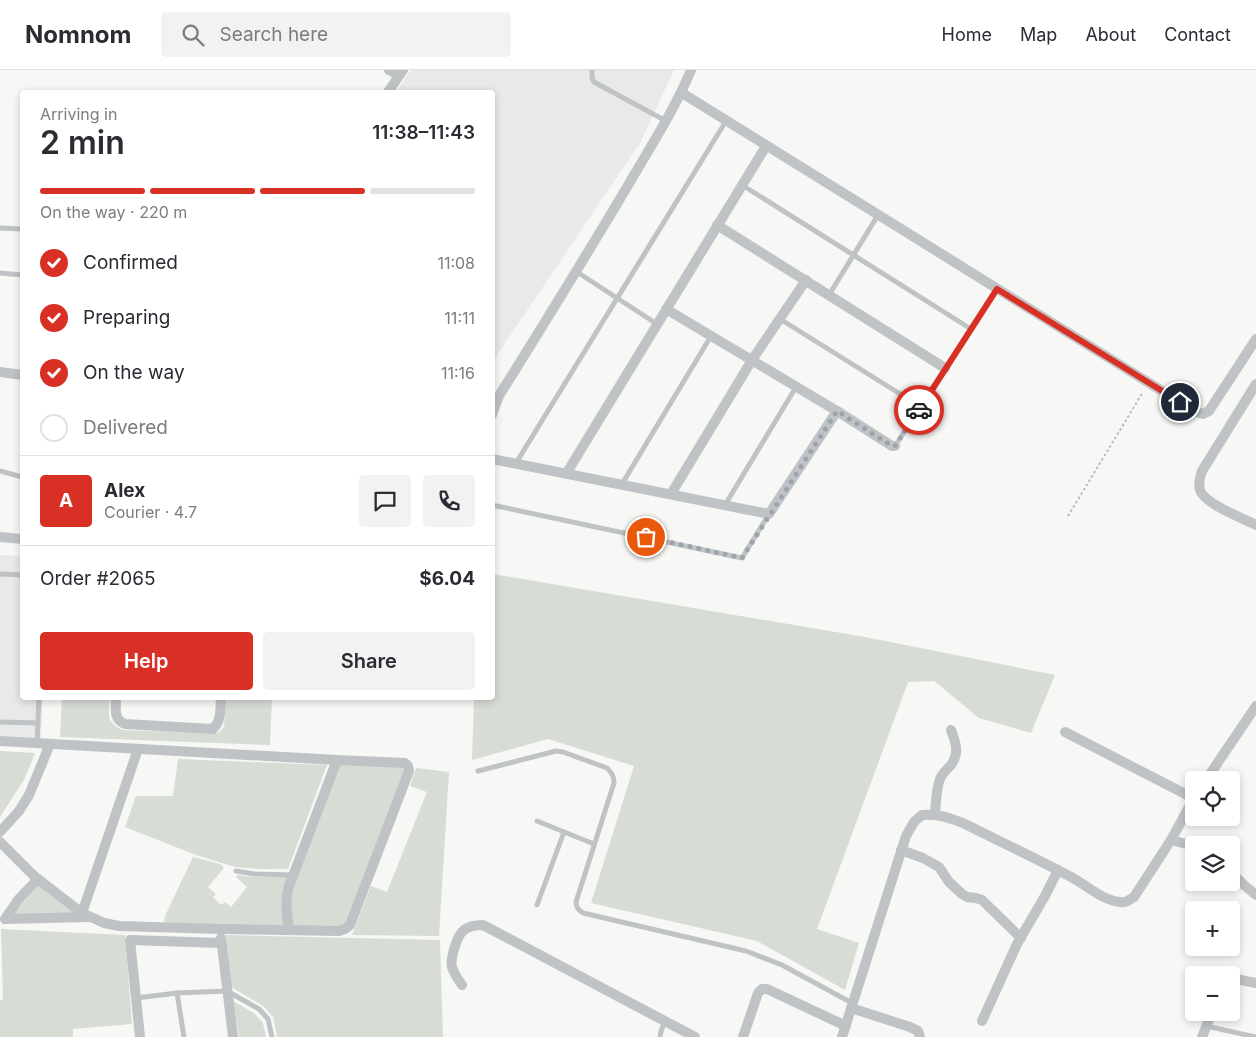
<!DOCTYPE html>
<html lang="en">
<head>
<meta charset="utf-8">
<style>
	:root { --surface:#fff; --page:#f2f2f3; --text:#2b2b33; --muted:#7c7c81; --line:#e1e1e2; --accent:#d93025 }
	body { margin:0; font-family:Inter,sans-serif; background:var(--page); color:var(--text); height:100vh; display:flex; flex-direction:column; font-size:19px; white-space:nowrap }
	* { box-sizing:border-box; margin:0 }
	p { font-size:16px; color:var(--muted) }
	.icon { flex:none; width:28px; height:28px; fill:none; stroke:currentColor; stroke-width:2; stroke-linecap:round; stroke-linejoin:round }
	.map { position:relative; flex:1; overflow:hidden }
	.side { position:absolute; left:20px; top:20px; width:475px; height:610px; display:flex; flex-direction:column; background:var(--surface); border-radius:5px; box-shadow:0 2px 8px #0003 }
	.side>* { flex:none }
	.fabs { position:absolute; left:1185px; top:701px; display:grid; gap:10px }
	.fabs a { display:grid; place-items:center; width:55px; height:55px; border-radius:5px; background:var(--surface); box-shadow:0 2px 8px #0003; font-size:25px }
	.pin { position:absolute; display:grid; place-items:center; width:42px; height:42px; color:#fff; margin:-21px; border:2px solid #fff; border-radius:50%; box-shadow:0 1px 5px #0007 }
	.courier { position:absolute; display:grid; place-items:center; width:50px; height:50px; margin:-25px; border:4px solid #d93025; border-radius:50%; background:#fff; color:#222; box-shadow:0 1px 6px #0007 }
	.head em { font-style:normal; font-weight:600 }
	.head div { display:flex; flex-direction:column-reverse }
	.head { display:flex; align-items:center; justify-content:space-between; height:85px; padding:0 20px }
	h1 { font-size:32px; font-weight:600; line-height:38px }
	.bar { display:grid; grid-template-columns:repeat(4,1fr); gap:8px 5px; align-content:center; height:60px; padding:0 20px }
	.bar i { height:6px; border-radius:4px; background:var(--line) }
	.bar .on { background:var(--accent) }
	.bar p { grid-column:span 4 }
	.line { display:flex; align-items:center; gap:12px; padding:0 20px; border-top:1px solid var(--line) }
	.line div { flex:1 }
	.round { display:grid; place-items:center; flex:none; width:52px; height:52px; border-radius:5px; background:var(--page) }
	ol { padding:0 20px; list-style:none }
	li { display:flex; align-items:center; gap:15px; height:55px }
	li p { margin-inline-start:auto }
	li .icon { padding:5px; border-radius:50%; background:var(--accent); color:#fff; stroke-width:4 }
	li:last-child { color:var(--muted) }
	li i { width:28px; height:28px; border:2px solid var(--line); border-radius:50% }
	.action { display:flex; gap:10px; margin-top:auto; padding:10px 20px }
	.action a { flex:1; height:58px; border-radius:5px; background:var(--accent); color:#fff; font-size:20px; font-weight:600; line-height:58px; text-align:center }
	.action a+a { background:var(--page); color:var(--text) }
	header { display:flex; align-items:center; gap:30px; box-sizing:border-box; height:70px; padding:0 25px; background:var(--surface); border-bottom:1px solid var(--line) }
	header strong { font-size:24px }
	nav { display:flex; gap:28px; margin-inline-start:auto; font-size:18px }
	.search { width:350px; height:45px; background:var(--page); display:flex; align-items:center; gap:12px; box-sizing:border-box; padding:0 18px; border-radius:5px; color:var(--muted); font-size:19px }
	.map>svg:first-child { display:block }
	.built { fill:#e8e9e8 }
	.green { fill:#d7dcd5 }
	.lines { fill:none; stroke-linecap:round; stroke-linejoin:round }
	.path { stroke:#b9bcbe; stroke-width:2; stroke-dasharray:2.5 2.5; stroke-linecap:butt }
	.service { stroke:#bfc3c6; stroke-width:5 }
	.minor { stroke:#bfc3c6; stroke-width:10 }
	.done { stroke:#9ba4ab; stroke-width:5; stroke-dasharray:0 9 }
	.route { stroke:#d93025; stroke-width:6 }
</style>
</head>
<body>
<header>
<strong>Nomnom</strong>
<div class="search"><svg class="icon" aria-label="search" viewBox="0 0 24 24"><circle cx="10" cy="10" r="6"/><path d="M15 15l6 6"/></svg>Search here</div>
<nav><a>Home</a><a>Map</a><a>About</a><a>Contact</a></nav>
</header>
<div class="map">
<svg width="1256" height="967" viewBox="0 0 1256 967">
	<rect width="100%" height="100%" fill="#f7f8f5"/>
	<g class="built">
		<path d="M411 0H674L640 73 493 291 492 22H396Z"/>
		<path d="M0 485 22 486V628H43L41 671 0 668Z"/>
	</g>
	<g class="green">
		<path d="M493 504 865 567 1055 605 1031 663 979 648 934 611 908 612 817 859 859 873 845 920 757 871 591 833 634 696 548 669 472 690 474 628H492Z"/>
		<path d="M62 628H110C109 645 105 651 122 660L218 663 224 657 226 628H272L270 675 60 667Z"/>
		<path d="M0 681 35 683 24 710 0 747Z"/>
		<path d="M178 689 327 695 288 799H258L235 797 196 785 125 757 136 726H173Z"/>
		<path d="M340 693 403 696 405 698 348 853 343 857 291 856 289 828Z"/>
		<path d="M416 698 449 702 439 866 352 865 371 816 387 822 427 722 410 716Z"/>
		<path d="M193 787 220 794 224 798 208 817 216 824 213 827 221 835 225 832 231 837 247 817 236 807 237 805 254 807H289L286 857 164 855 165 846Z"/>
		<path d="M39 815 76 843 12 845Z"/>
		<path d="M1 859 125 865 132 954 73 959V967H0V930L3 929Z"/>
		<path d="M226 865 440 870 443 967H277L273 947 263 936 231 917Z"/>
		<path d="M233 931 254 943 263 953 266 967H239Z"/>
	</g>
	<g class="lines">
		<path class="path" d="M1068 446 1143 322"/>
		<g class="service">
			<path d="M592 0V8L594 12 666 51"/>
			<path d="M742 115 971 259"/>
			<path d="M0 158 22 159"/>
			<path d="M577 202 657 254"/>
			<path d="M0 203 22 205"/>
			<path d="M829 225 878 145"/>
			<path d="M780 249 921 337"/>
			<path d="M895 376 997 219"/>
			<path d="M516 393 726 51"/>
			<path d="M0 401 22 407"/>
			<path d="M622 414 711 266"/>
			<path d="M492 435 742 488 769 444"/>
			<path d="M725 435 796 317"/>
			<path d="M0 504 22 505"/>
			<path d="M0 652 38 653"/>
			<path d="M37 673 39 628"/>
			<path d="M478 701 556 681 563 682 607 698C612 703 614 706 614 713L576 832C576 838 579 840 583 843L746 881 782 895 852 933"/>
			<path d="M537 751 594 774"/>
			<path d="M236 801 254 804 293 805"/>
			<path d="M537 835 564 762"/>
			<path d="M177 923 184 967"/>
			<path d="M136 928 177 923 227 921 259 939 268 949 272 967"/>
			<path d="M1206 956 1256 967"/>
			<path d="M660 967 661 961 665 951"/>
		</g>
		<g class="minor">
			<path d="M389 0 399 5"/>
			<path d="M388 22 403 0"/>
			<path d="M682 23 1196 342 1203 344 1209 341 1256 269"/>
			<path d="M717 155 945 298"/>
			<path d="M666 239 837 341 892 376H895"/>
			<path d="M0 302 22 305"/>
			<path d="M1256 314 1202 401C1200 407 1198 414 1200 420 1204 434 1243 448 1256 455"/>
			<path d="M492 345 495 336 499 326C542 257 585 188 627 117 649 79 674 41 691 0"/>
			<path d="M492 389 769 444 837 341"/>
			<path d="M566 404 766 76"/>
			<path d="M671 424 752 290 806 210"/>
			<path d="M0 467 22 469"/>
			<path d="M116 628C116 639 113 649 125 654L213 659C222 650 220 639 221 628"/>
			<path d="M1065 662 1193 728"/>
			<path d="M0 671 337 690"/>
			<path d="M1206 710 1256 636"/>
			<path d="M935 744C936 733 936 719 940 709 942 704 946 700 950 696 960 684 956 673 951 660"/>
			<path d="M0 762 19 741 29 725 50 674"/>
			<path d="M1171 770 1194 776"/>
			<path d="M0 772 34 806 82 843 104 853 119 856 220 859 339 861 345 859 350 855 409 701 408 696 405 693 337 690 288 819C285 833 287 846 289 860"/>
			<path d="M901 780 923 788 939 797 949 812 962 824 967 827 976 828 982 830 1021 868"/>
			<path d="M1231 802 1244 815 1256 825"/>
			<path d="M38 809 18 830 5 849 90 847"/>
			<path d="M82 843 138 679"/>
			<path d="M221 868 233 967"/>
			<path d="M1231 908 1256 913"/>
			<path d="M462 915C458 909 454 904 452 897 450 889 457 865 464 860 469 856 476 855 483 855L695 967"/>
			<path d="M851 938 910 957 918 961 920 967"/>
			<path d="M982 951 1017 874 1045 826 1058 800"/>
			<path d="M140 967 130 870 221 873"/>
			<path d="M743 967 758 923 762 919H767L846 956"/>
			<path d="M842 967 906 766 914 752 922 745C939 744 947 747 963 753 999 771 1037 789 1073 808 1087 816 1104 831 1120 832 1126 833 1129 830 1134 827L1171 770 1194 728"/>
			<path d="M1202 967 1212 942"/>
		</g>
	</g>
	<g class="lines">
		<path class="done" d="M646 467 742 488 837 341 892 376H895L919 340"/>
		<path class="route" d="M919 340 997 219 1180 332"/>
	</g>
</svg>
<div class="fabs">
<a><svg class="icon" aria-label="locate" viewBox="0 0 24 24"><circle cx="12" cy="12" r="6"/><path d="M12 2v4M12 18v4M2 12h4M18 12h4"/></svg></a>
<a><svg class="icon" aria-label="layers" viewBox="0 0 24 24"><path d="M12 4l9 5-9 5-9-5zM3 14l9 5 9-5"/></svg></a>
<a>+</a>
<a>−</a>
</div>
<div class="pin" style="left:646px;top:467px;background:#ea580c"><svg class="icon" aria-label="bag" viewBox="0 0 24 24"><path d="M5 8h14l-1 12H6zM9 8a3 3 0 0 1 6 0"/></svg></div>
<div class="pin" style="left:1180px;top:332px;background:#1f2937"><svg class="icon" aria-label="home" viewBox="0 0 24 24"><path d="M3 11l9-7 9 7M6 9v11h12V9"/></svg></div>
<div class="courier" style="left:919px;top:340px"><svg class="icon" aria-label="car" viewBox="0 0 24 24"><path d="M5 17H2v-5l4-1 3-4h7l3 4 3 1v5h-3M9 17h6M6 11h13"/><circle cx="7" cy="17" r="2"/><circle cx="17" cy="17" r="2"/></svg></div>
<section class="side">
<div class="head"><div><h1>2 min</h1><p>Arriving in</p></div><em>11:38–11:43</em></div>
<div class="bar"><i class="on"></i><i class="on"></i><i class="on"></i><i></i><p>On the way · 220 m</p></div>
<ol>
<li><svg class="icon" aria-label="check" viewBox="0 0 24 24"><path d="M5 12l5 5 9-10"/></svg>Confirmed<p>11:08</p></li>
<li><svg class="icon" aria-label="check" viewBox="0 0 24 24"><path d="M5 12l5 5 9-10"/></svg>Preparing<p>11:11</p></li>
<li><svg class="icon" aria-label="check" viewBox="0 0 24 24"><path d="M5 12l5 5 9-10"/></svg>On the way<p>11:16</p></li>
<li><i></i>Delivered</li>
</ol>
<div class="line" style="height:90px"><b class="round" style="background:var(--accent);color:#fff">A</b><div><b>Alex</b><p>Courier · 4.7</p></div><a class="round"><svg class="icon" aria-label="chat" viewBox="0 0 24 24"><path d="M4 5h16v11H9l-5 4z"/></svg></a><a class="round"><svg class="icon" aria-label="phone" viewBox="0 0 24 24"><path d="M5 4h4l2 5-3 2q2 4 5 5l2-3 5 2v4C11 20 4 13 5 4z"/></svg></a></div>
<div class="line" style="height:65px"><div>Order #2065</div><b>$6.04</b></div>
<div class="action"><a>Help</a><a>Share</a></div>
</section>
</div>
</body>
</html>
